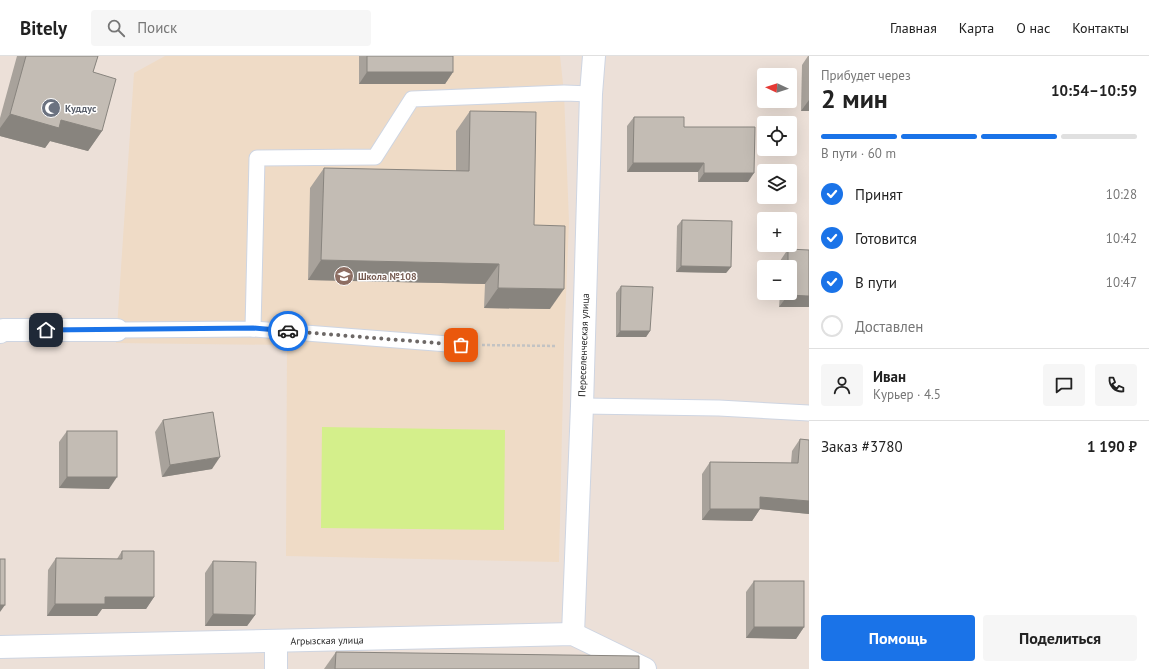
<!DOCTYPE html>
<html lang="ru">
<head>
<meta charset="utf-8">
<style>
	:root { --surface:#fff; --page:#f6f6f6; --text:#222; --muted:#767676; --line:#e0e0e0; --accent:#1a73e8 }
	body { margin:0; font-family:"PT Sans",sans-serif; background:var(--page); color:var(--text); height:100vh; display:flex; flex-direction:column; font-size:15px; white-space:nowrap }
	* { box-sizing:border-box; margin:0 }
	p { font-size:13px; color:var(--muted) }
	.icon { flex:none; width:22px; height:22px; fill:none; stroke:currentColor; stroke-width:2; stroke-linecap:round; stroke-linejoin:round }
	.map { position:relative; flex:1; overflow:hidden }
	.details { display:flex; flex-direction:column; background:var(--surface); width:340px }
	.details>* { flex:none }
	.needle { width:26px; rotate:274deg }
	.controls { position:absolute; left:757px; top:12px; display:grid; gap:8px }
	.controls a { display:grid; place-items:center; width:40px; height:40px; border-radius:4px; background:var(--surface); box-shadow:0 4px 16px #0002; font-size:20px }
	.pin { position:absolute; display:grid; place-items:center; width:34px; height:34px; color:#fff; margin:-17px; border-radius:8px; box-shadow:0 2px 6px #0006 }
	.courier { position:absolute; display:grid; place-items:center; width:40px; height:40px; margin:-20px; border:3px solid #1a73e8; border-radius:50%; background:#fff; color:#222; box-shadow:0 1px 5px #0007 }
	.summary em { font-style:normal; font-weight:800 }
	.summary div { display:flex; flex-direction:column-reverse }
	.summary { display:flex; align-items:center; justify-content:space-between; height:68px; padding:0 12px }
	h1 { font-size:26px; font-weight:800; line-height:30px }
	.bar { display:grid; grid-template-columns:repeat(4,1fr); gap:6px 4px; align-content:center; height:48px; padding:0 12px }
	.bar i { height:5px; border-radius:3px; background:var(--line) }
	.bar .on { background:var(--accent) }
	.bar p { grid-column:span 4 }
	.line { display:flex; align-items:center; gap:10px; padding:0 12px; border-top:1px solid var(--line) }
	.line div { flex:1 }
	.round { display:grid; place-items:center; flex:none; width:42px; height:42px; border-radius:4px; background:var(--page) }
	ol { padding:0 12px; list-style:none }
	li { display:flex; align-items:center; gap:12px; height:44px }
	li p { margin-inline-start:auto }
	li .icon { padding:4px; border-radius:50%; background:var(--accent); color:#fff; stroke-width:4 }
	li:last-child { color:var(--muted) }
	li i { width:22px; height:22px; border:2px solid var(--line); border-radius:50% }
	.primary-button { display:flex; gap:8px; margin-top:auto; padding:8px 12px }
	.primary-button a { flex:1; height:46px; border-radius:4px; background:var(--accent); color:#fff; font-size:16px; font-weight:800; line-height:46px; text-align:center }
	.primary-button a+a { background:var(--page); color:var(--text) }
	header { display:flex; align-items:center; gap:24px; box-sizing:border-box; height:56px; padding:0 20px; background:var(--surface); border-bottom:1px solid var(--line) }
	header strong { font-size:19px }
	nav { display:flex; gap:22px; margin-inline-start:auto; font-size:14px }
	.search { width:280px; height:36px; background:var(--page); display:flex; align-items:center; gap:10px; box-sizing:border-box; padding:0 14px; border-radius:4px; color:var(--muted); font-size:15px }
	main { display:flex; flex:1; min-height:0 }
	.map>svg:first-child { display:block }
	.education { fill:#efdbc6 }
	.pitch { fill:#d4ef8b }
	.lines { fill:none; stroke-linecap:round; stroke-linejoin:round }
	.service-casing { stroke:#ced5e2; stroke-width:17 }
	.minor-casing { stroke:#ced5e2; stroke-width:24 }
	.path { stroke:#c3c3c3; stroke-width:2.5; stroke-dasharray:3 2; stroke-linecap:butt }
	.service { stroke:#fff; stroke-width:15 }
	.minor { stroke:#fff; stroke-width:22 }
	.wall { fill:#a8a29b }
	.shaded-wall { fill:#88847e }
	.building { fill:#c3bcb4; stroke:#88847e }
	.done { stroke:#6d6866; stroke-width:4; stroke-dasharray:0 7.2 }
	.route { stroke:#1a73e8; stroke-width:5 }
	.labels { text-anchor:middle; stroke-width:3; stroke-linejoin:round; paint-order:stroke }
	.worship-label { font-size:10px; font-weight:bold; fill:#5b616d; stroke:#fff; text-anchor:start }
	.education-label { font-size:10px; font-weight:bold; fill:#785e54; stroke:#fff; text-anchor:start }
	.street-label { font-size:10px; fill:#282828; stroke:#fff }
</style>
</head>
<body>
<header>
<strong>Bitely</strong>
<div class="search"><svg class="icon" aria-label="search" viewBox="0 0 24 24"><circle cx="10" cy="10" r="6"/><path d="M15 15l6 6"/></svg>Поиск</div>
<nav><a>Главная</a><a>Карта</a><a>О нас</a><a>Контакты</a></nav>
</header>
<main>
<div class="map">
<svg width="809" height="613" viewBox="0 0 809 613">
	<rect width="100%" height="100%" fill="#ece0d8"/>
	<path class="education" d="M165 0H560L564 37 569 166 564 290 559 506 286 500 287 289 116 287 134 17Z"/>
	<path class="pitch" d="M322 371 505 374 504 474 321 472Z"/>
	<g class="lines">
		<defs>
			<g id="service">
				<path d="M253 273 461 289"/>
				<path d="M117 274 253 273 257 102 375 101 412 43 564 37 591 38"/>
				<path d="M582 350 719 352 809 357"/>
			</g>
			<g id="minor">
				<path d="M0 276 3 274H117"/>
				<path d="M573 578 582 350 591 38 594 0"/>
				<path d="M0 591 573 578 645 613"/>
				<path d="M276 613V585"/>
			</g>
		</defs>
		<use href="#service" class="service-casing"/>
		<use href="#minor" class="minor-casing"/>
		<path class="path" d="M482 289 557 290"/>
		<use href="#service" class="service"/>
		<use href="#minor" class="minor"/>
	</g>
	<g class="wall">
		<path d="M17 0H98L93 16 102 75 88 95 50 85 45 92 0 80V62Z"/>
		<path d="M359 0H453V16L445 28H359Z"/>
		<path d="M808 0H809V55H801L802 9Z"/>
		<path d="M470 55 534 169 550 253 484 252 485 228 308 224 310 132 324 112 456 115V75Z"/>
		<path d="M634 61 684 71 748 126H698V116H627V70Z"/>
		<path d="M682 164 731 211 726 217 676 216 677 170Z"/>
		<path d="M788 193 809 251H779L780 237H790V211H780V205Z"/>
		<path d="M621 230 650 275 646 281H616V237Z"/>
		<path d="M163 364 212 413 162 421 155 376Z"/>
		<path d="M67 375 109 433 59 432V386Z"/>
		<path d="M800 383 809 384V458L760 453 752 465 702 464V418L710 406 791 407 792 395Z"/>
		<path d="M122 495 154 541 146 553H102L97 560H47L48 514 56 502 117 503Z"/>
		<path d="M213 505 255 559 247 570H205V517Z"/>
		<path d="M754 525 804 571 796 583 746 582V536Z"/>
		<path d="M336 596 639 613H324Z"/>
	</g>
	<g class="shaded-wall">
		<path d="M367 16H453L445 28H359Z"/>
		<path d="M809 44V55H801Z"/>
		<path d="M10 58 61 64 102 75 88 95 50 85 45 92 0 80V72Z"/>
		<path d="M633 107H704L698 116H627Z"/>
		<path d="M704 117H754L748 126H698Z"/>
		<path d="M321 204 499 208 485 228 308 224Z"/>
		<path d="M681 210 731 211 726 217 676 216Z"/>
		<path d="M498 232 564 233 550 253 484 252Z"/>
		<path d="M788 239 809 240V251H779Z"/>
		<path d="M620 275H650L646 281H616Z"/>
		<path d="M220 401 212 413 162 421 170 409Z"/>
		<path d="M67 421H117L109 433 59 432Z"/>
		<path d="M760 441 809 445V458L760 453 752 465 702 464 710 453Z"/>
		<path d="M105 541H154L146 553H102L97 560H47L55 548Z"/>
		<path d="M0 549H5L0 556Z"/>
		<path d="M213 558 255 559 247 570H205Z"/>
		<path d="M754 571H804L796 583 746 582Z"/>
	</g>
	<g class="building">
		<path d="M26 0H98L93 16 116 23 102 75 61 64 59 72 10 58Z"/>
		<rect x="367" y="0" width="86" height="16"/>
		<path d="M470 55 536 56 534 169 565 170 564 233 498 232 499 208 321 204 324 112 469 115Z"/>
		<path d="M634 61H684V71H755L754 117H704V107H633Z"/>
		<path d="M682 164 732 165 731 211 681 210Z"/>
		<path d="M788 193 809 194V240L788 239V237H790V211H788Z"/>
		<path d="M621 230 653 231 650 275H620Z"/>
		<path d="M213 356 220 401 170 409 163 364Z"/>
		<rect x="67" y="375" width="50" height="46"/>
		<path d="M800 383 809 384V445L760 441V453H710V406L798 407Z"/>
		<path d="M122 495H154V541H105V548H55L56 502 122 503Z"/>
		<rect x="0" y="503" width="5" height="46"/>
		<path d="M213 505 256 506 255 559 213 558Z"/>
		<rect x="754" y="525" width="50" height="46"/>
		<path d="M336 596 639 600V613H335Z"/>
	</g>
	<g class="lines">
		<path class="done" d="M288 275 461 289"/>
		<path class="route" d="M46 274 253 272 288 275"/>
	</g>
	<defs>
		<symbol id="mosque-disc" viewBox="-11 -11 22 22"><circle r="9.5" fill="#6b7280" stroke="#fff"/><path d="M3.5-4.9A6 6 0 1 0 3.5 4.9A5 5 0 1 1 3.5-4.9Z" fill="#fff"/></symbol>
		<symbol id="school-disc" viewBox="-11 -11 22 22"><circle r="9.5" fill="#8d6e63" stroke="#fff"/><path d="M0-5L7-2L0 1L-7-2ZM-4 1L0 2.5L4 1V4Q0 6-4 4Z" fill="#fff"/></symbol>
	</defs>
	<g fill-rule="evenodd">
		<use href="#mosque-disc" x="40" y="41" width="22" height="22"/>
		<use href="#school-disc" x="333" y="209" width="22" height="22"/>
	</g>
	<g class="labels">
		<g class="worship-label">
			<text x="65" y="56">Куддус</text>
		</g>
		<g class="education-label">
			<text x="358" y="224">Школа №108</text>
		</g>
		<g class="street-label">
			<text transform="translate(583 289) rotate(-88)" y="4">Переселенческая улица</text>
			<text transform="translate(327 584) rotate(-1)" y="4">Агрызская улица</text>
		</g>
	</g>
</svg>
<div class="controls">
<a><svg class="needle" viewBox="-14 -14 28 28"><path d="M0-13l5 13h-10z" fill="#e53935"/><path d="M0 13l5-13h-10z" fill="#767676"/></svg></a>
<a><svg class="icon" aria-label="locate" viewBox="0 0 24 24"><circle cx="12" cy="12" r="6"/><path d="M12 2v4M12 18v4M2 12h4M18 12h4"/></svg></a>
<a><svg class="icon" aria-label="layers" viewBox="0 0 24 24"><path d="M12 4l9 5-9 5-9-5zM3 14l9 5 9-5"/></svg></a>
<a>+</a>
<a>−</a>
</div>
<div class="pin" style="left:461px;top:289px;background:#ea580c"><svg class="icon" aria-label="bag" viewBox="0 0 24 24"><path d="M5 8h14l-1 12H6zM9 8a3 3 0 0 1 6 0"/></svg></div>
<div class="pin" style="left:46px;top:274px;background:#1f2937"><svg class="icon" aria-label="home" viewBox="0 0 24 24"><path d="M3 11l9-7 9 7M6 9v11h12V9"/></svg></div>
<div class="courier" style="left:288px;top:275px"><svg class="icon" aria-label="car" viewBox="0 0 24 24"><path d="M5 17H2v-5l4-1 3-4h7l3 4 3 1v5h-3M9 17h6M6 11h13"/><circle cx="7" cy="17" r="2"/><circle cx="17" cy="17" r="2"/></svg></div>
</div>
<section class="details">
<div class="summary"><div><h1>2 мин</h1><p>Прибудет через</p></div><em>10:54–10:59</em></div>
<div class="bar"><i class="on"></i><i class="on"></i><i class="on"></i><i></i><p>В пути · 60 m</p></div>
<ol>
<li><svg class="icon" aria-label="check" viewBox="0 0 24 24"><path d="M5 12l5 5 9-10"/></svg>Принят<p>10:28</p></li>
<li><svg class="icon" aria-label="check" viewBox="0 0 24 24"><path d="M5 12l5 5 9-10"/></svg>Готовится<p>10:42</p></li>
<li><svg class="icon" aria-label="check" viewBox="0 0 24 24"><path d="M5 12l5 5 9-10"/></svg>В пути<p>10:47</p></li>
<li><i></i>Доставлен</li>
</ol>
<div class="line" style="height:72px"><a class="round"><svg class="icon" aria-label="person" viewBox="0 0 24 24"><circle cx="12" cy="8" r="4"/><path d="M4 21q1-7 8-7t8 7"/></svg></a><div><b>Иван</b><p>Курьер · 4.5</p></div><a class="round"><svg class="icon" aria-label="chat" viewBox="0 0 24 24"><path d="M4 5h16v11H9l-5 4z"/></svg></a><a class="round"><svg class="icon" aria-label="phone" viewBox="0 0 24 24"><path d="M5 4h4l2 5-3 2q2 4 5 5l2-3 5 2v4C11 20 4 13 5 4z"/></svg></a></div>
<div class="line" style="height:52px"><div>Заказ #3780</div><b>1 190 ₽</b></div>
<div class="primary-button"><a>Помощь</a><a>Поделиться</a></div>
</section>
</main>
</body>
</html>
